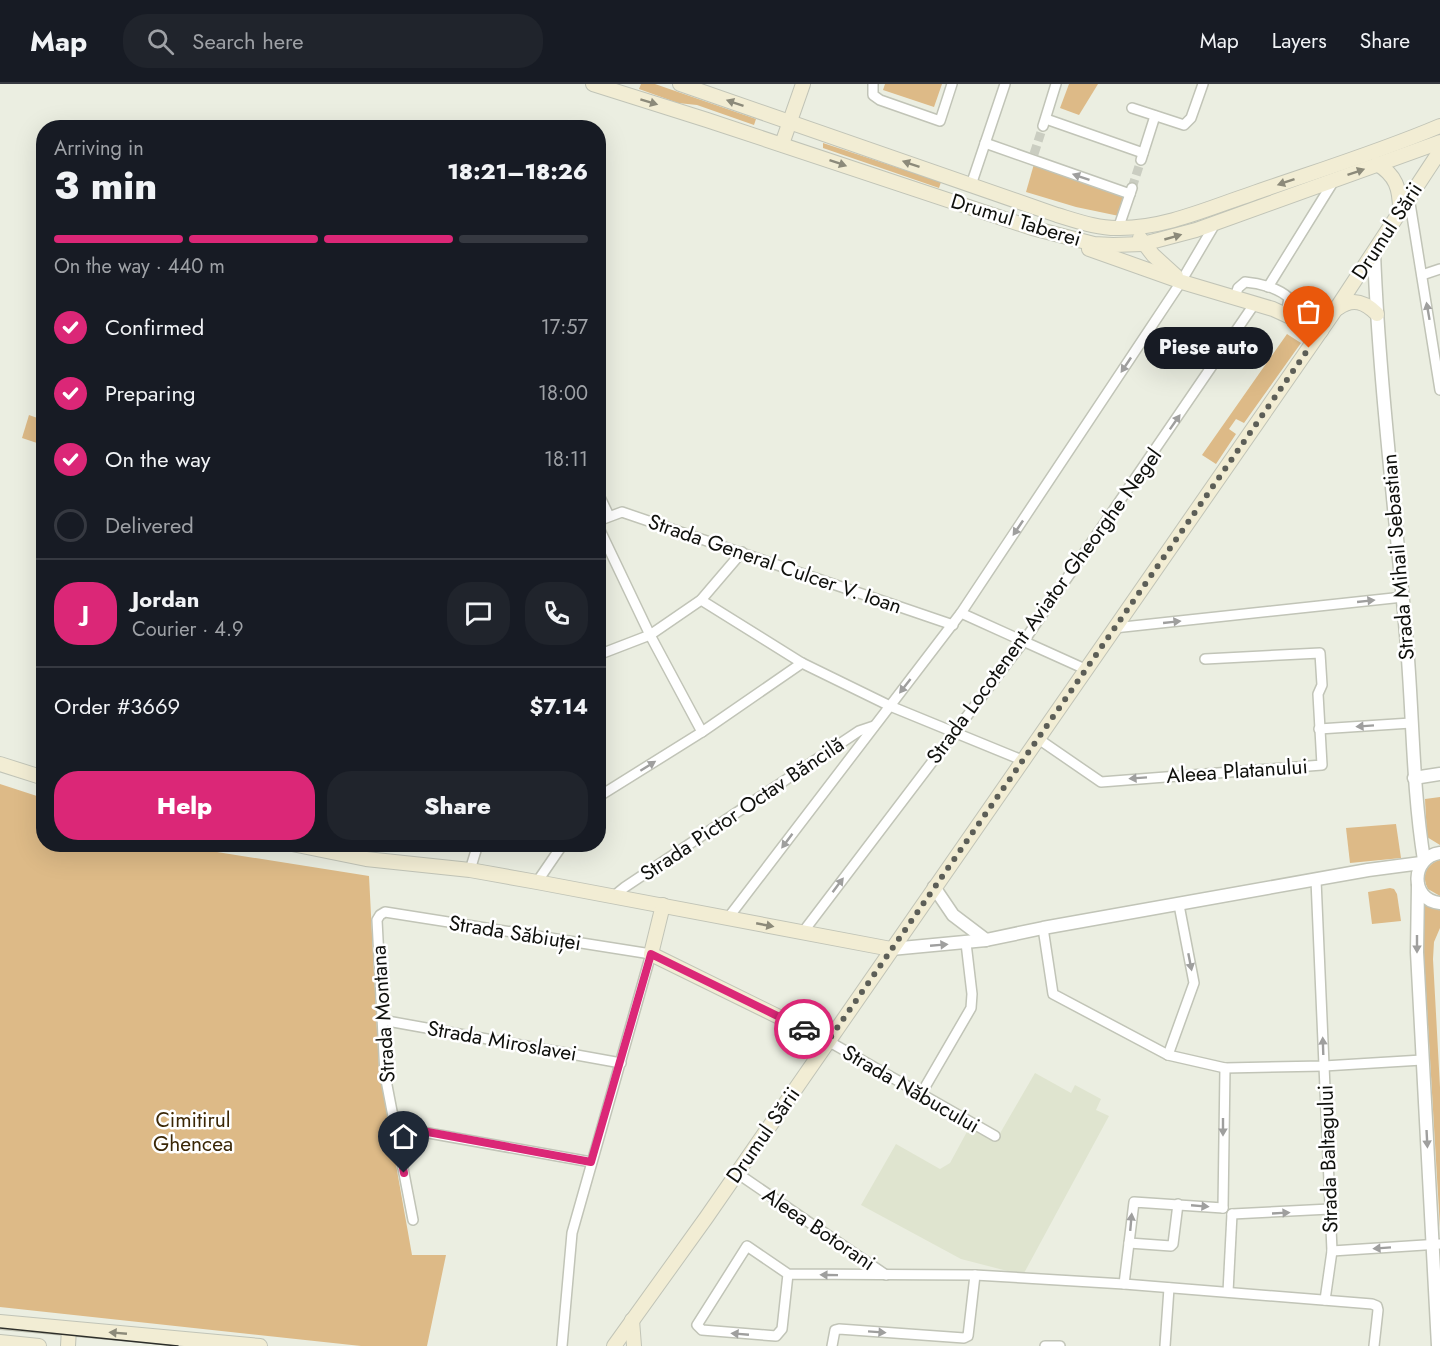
<!DOCTYPE html>
<html lang="en">
<head>
<meta charset="utf-8">
<style>
	:root { --surface:#171b24; --page:#20242c; --text:#f1f3f6; --muted:#9ea1a6; --line:#363941; --accent:#db2777 }
	body { margin:0; font-family:Jost,sans-serif; background:var(--page); color:var(--text); height:100vh; display:flex; flex-direction:column; font-size:22px; white-space:nowrap }
	* { box-sizing:border-box; margin:0 }
	p { font-size:20px; color:var(--muted) }
	.icon { flex:none; width:33px; height:33px; fill:none; stroke:currentColor; stroke-width:2; stroke-linecap:round; stroke-linejoin:round }
	.map { position:relative; flex:1; overflow:hidden }
	.sheet { position:absolute; left:36px; top:36px; width:570px; height:732px; display:flex; flex-direction:column; background:var(--surface); border-radius:24px; box-shadow:0 6px 24px #0002 }
	.sheet>* { flex:none }
	.pin { position:absolute; display:grid; place-items:center; width:51px; height:51px; color:#fff; margin:-62px -26px; border-radius:50% 50% 50% 0; rotate:-45deg; box-shadow:0 0 6px #0007 }
	.pin .icon { rotate:45deg }
	.courier { position:absolute; display:grid; place-items:center; width:60px; height:60px; margin:-30px; border:4px solid #db2777; border-radius:50%; background:#fff; color:#222; box-shadow:0 2px 8px #0007 }
	.bubble { position:absolute; height:42px; border-radius:21px; background:var(--surface); box-shadow:0 6px 24px #0002; font-size:20px; font-weight:800; line-height:42px; text-align:center }
	.headline em { font-style:normal; font-weight:800 }
	.headline div { display:flex; flex-direction:column-reverse }
	.headline { display:flex; align-items:center; justify-content:space-between; height:102px; padding:0 18px }
	h1 { font-size:39px; font-weight:800; line-height:45px }
	.bar { display:grid; grid-template-columns:repeat(4,1fr); gap:9px 6px; align-content:center; height:72px; padding:0 18px }
	.bar i { height:8px; border-radius:4px; background:var(--line) }
	.bar .selected { background:var(--accent) }
	.bar p { grid-column:span 4 }
	.line { display:flex; align-items:center; gap:15px; padding:0 18px; border-top:2px solid var(--line) }
	.line div { flex:1 }
	.round { display:grid; place-items:center; flex:none; width:63px; height:63px; border-radius:24px; background:var(--page) }
	ol { padding:0 18px; list-style:none }
	li { display:flex; align-items:center; gap:18px; height:66px }
	li p { margin-inline-start:auto }
	li .icon { padding:6px; border-radius:50%; background:var(--accent); color:#fff; stroke-width:4 }
	li:last-child { color:var(--muted) }
	li i { width:33px; height:33px; border:3px solid var(--line); border-radius:50% }
	.cta { display:flex; gap:12px; margin-top:auto; padding:12px 18px }
	.cta a { flex:1; height:69px; border-radius:24px; background:var(--accent); color:#fff; font-size:24px; font-weight:800; line-height:69px; text-align:center }
	.cta a+a { background:var(--page); color:var(--text) }
	header { display:flex; align-items:center; gap:36px; box-sizing:border-box; height:84px; padding:0 30px; background:var(--surface); border-bottom:2px solid var(--line) }
	header strong { font-size:28px }
	nav { display:flex; gap:33px; margin-inline-start:auto; font-size:21px }
	.search { width:420px; height:54px; background:var(--page); display:flex; align-items:center; gap:15px; box-sizing:border-box; padding:0 21px; border-radius:24px; color:var(--muted); font-size:22px }
	.map>svg:first-child { display:block }
	.built { fill:#dfe4cf }
	.green { fill:#ddba87 }
	.lines { fill:none; stroke-linecap:round; stroke-linejoin:round }
	.minor-tunnel { stroke:#cacdc1; stroke-width:9; stroke-dasharray:9 4.5; stroke-linecap:butt }
	.minor-casing { stroke:#c1c4b7; stroke-width:12 }
	.tertiary-casing { stroke:#c1c4b7; stroke-width:15 }
	.secondary-casing { stroke:#c1c4b7; stroke-width:16 }
	.minor { stroke:#fff; stroke-width:9 }
	.tertiary { stroke:#fff; stroke-width:12 }
	.secondary { stroke:#f2edd4; stroke-width:14 }
	.tram { stroke:#2e2f2a; stroke-width:1.5 }
	.oneway { fill:#8c8a7a }
	.oneway2 { fill:#9f9f9e }
	.done { stroke:#5c5e57; stroke-width:6; stroke-dasharray:0 10.8 }
	.route { stroke:#db2777; stroke-width:8 }
	.labels { text-anchor:middle; stroke-width:5; stroke-linejoin:round; paint-order:stroke }
	.street-label { font-size:21px; fill:#0f100c; stroke:#fff }
	.park-label { font-size:21px; fill:#3a2605; stroke:#fff }
</style>
</head>
<body>
<header>
<strong>Map</strong>
<div class="search"><svg class="icon" aria-label="search" viewBox="0 0 24 24"><circle cx="10" cy="10" r="6"/><path d="M15 15l6 6"/></svg>Search here</div>
<nav><a>Map</a><a>Layers</a><a>Share</a></nav>
</header>
<div class="map">
<svg width="1440" height="1262" viewBox="0 0 1440 1262">
	<rect width="100%" height="100%" fill="#ebeee1"/>
	<path class="built" d="M1035 989 1071 1009 1075 1001 1101 1015 1096 1026 1109 1032 1023 1191 961 1175 861 1121 896 1060 940 1085 950 1079 969 1044 995 1058Z"/>
	<g class="green">
		<path d="M641 0H655L756 35 754 41 697 21 678 19 639 5Z"/>
		<path d="M885 0H942L934 23 883 6Z"/>
		<path d="M1069 0H1098L1079 31 1060 24Z"/>
		<path d="M823 59 941 98 939 104 823 64Z"/>
		<path d="M1034 80 1126 112 1119 132 1076 123 1026 108Z"/>
		<path d="M1287 250 1301 259 1244 339 1236 335 1229 345 1236 350 1216 380 1202 371Z"/>
		<path d="M29 331 43 336V361L22 354Z"/>
		<path d="M0 700 43 714 44 760 192 761 217 768 369 792 379 985 412 1171H446L427 1262H361L0 1223Z"/>
		<path d="M1440 713V761L1427 753 1425 715Z"/>
		<path d="M1396 740 1401 774 1350 779 1346 744Z"/>
		<path d="M1440 776V812L1428 805C1421 792 1426 780 1440 776Z"/>
		<path d="M1390 804 1394 805 1397 810 1401 837 1372 840 1368 808Z"/>
		<path d="M1425 819 1440 824V844L1434 858 1433 875 1440 1003V1144L1421 822Z"/>
	</g>
	<g class="lines">
		<g class="minor-tunnel">
			<path d="M1034 70 1043 42"/>
			<path d="M1132 104 1141 76"/>
		</g>
		<defs>
			<g id="minor">
				<path d="M873 0V11L880 16 940 37 952 0"/>
				<path d="M1132 24 1184 41 1191 34 1203 0"/>
				<path d="M1046 35 1143 69"/>
				<path d="M1043 42 1056 0"/>
				<path d="M985 59 1130 110"/>
				<path d="M1141 76 1155 32"/>
				<path d="M971 101 1005 0"/>
				<path d="M1409 113 1440 306"/>
				<path d="M1118 145 1132 104"/>
				<path d="M1422 191 1440 185"/>
				<path d="M1268 203 1335 95"/>
				<path d="M1235 213 1238 204 1245 198C1259 199 1279 204 1289 214L1286 231"/>
				<path d="M598 409 609 432"/>
				<path d="M598 437 622 428 953 541"/>
				<path d="M598 442 650 551 702 648"/>
				<path d="M701 516 802 579 890 622 1022 676"/>
				<path d="M961 529 1085 585"/>
				<path d="M1114 544 1403 513"/>
				<path d="M598 571 650 551 701 516 742 468"/>
				<path d="M598 598 599 571"/>
				<path d="M1319 645 1411 639"/>
				<path d="M1037 654 1101 698 1322 681 1318 610 1322 601 1320 569 1205 575"/>
				<path d="M598 713 702 648 802 579"/>
				<path d="M470 786 478 760"/>
				<path d="M1316 796 1332 1167 1325 1216"/>
				<path d="M537 798 563 760"/>
				<path d="M614 812 625 803 859 647 874 642"/>
				<path d="M728 834 961 529 1179 201 1215 140"/>
				<path d="M1043 844 1053 910 1168 971 1225 984 1324 982 1422 976"/>
				<path d="M803 848 1024 557 1255 219"/>
				<path d="M382 936 621 979"/>
				<path d="M828 957 995 1052"/>
				<path d="M1168 971 1194 899 1179 821"/>
				<path d="M921 1010 971 924 972 910 966 859"/>
				<path d="M395 1043 591 1078"/>
				<path d="M737 1089 886 1191"/>
				<path d="M1223 1124 1225 984"/>
				<path d="M1232 1130 1330 1125"/>
				<path d="M413 1136 385 991 377 836 380 831 385 828 651 870 572 1149 562 1262"/>
				<path d="M1129 1159 1171 1162 1173 1160 1178 1120"/>
				<path d="M1332 1167 1440 1160"/>
				<path d="M788 1190 782 1245 776 1252 702 1246 697 1241 747 1162 788 1190 975 1191 1124 1200 1372 1220 1377 1222 1378 1226 1374 1262"/>
				<path d="M1124 1200 1134 1118 1223 1124"/>
				<path d="M1228 1208 1232 1130"/>
				<path d="M832 1262 835 1246 839 1245 964 1254 968 1252 975 1191"/>
				<path d="M1045 1262H1060"/>
				<path d="M1165 1262 1169 1204"/>
			</g>
			<g id="tertiary">
				<path d="M1374 169C1379 296 1395 423 1406 550 1413 625 1412 701 1424 776"/>
				<path d="M1414 694 1440 690"/>
				<path d="M1440 769C1411 773 1409 816 1440 819"/>
				<path d="M1418 801 1417 868 1438 1262"/>
				<path d="M934 803 953 831 986 856"/>
				<path d="M891 865 986 856 1043 844 1368 786 1421 779"/>
			</g>
			<g id="secondary">
				<path d="M593 0 707 36 1032 144 1094 160 1113 161 1143 160 1196 146 1440 58"/>
				<path d="M680 0 1057 131C1077 137 1099 145 1120 144 1165 144 1209 124 1251 110 1314 88 1379 68 1440 42"/>
				<path d="M782 60 803 0"/>
				<path d="M1377 80C1396 91 1400 105 1400 126"/>
				<path d="M1140 154 1153 171 1176 192"/>
				<path d="M1089 165 1182 198 1273 225 1321 247"/>
				<path d="M1338 224C1353 213 1365 218 1377 230"/>
				<path d="M0 680 44 694"/>
				<path d="M292 760 366 775 470 786 537 798 891 865"/>
				<path d="M663 821 651 870 828 957"/>
				<path d="M632 1236 634 1262"/>
				<path d="M0 1238 260 1262"/>
				<path d="M0 1258 39 1262"/>
				<path d="M68 1262 69 1245"/>
				<path d="M614 1262 706 1134 1336 225 1440 67"/>
			</g>
		</defs>
		<use href="#minor" class="minor-casing"/>
		<use href="#tertiary" class="tertiary-casing"/>
		<use href="#secondary" class="secondary-casing"/>
		<use href="#minor" class="minor"/>
		<use href="#tertiary" class="tertiary"/>
		<use href="#secondary" class="secondary"/>
		<path class="tram" d="M0 1244 178 1262"/>
	</g>
	<defs><path id="oneway-solid" d="M-6-.8H1V-3.2L6.5 0L1 3.2V.8H-6Z" transform="scale(1.5)"/></defs>
	<g class="oneway">
		<use href="#oneway-solid" transform="translate(649 18) rotate(17)"/>
		<use href="#oneway-solid" transform="translate(735 19) rotate(-161)"/>
		<use href="#oneway-solid" transform="translate(838 79) rotate(19)"/>
		<use href="#oneway-solid" transform="translate(911 80) rotate(-161)"/>
		<use href="#oneway-solid" transform="translate(1356 88) rotate(-19)"/>
		<use href="#oneway-solid" transform="translate(1286 98) rotate(161)"/>
		<use href="#oneway-solid" transform="translate(1173 153) rotate(-16)"/>
		<use href="#oneway-solid" transform="translate(765 841) rotate(11)"/>
		<use href="#oneway-solid" transform="translate(118 1249) rotate(-175)"/>
	</g>
	<g class="oneway2">
		<use href="#oneway-solid" transform="translate(1081 93) rotate(-161)"/>
		<use href="#oneway-solid" transform="translate(1428 227) rotate(-100)"/>
		<use href="#oneway-solid" transform="translate(1126 281) rotate(124)"/>
		<use href="#oneway-solid" transform="translate(1175 338) rotate(-55)"/>
		<use href="#oneway-solid" transform="translate(1018 444) rotate(124)"/>
		<use href="#oneway-solid" transform="translate(1366 517) rotate(-6)"/>
		<use href="#oneway-solid" transform="translate(1172 538) rotate(-6)"/>
		<use href="#oneway-solid" transform="translate(905 602) rotate(128)"/>
		<use href="#oneway-solid" transform="translate(1365 642) rotate(176)"/>
		<use href="#oneway-solid" transform="translate(648 682) rotate(-32)"/>
		<use href="#oneway-solid" transform="translate(1138 694) rotate(176)"/>
		<use href="#oneway-solid" transform="translate(787 757) rotate(127)"/>
		<use href="#oneway-solid" transform="translate(838 801) rotate(-53)"/>
		<use href="#oneway-solid" transform="translate(1417 860) rotate(90)"/>
		<use href="#oneway-solid" transform="translate(939 861) rotate(-5)"/>
		<use href="#oneway-solid" transform="translate(1190 878) rotate(79)"/>
		<use href="#oneway-solid" transform="translate(1323 962) rotate(-92)"/>
		<use href="#oneway-solid" transform="translate(1223 1043) rotate(90)"/>
		<use href="#oneway-solid" transform="translate(1427 1055) rotate(87)"/>
		<use href="#oneway-solid" transform="translate(1200 1122) rotate(5)"/>
		<use href="#oneway-solid" transform="translate(1281 1129) rotate(-3)"/>
		<use href="#oneway-solid" transform="translate(1131 1138) rotate(-85)"/>
		<use href="#oneway-solid" transform="translate(1382 1164) rotate(176)"/>
		<use href="#oneway-solid" transform="translate(829 1191) rotate(-179)"/>
		<use href="#oneway-solid" transform="translate(877 1248) rotate(4)"/>
		<use href="#oneway-solid" transform="translate(740 1250) rotate(-175)"/>
	</g>
	<g class="lines">
		<path class="done" d="M804 945 828 957 1309 264"/>
		<path class="route" d="M404 1089 395 1042 591 1078 651 870 804 945"/>
	</g>
	<g class="labels">
		<g class="street-label">
			<text transform="translate(1016 136) rotate(17)" y="7">Drumul Taberei</text>
			<text transform="translate(1387 147) rotate(-57)" y="7">Drumul Sării</text>
			<text transform="translate(1398 473) rotate(-95)" y="7">Strada Mihail Sebastian</text>
			<text transform="translate(775 480) rotate(19)" y="7">Strada General Culcer V. Ioan</text>
			<text transform="translate(1044 522) rotate(-54)" y="7">Strada Locotenent Aviator Gheorghe Negel</text>
			<text transform="translate(1237 687) rotate(-4)" y="7">Aleea Platanului</text>
			<text transform="translate(742 725) rotate(-34)" y="7">Strada Pictor Octav Băncilă</text>
			<text transform="translate(515 849) rotate(9)" y="7">Strada Săbiuței</text>
			<text transform="translate(383 930) rotate(-94)" y="7">Strada Montana</text>
			<text transform="translate(502 957) rotate(10)" y="7">Strada Miroslavei</text>
			<text transform="translate(911 1005) rotate(30)" y="7">Strada Năbucului</text>
			<text transform="translate(763 1051) rotate(-55)" y="7">Drumul Sării</text>
			<text transform="translate(1328 1075) rotate(-92)" y="7">Strada Baltagului</text>
			<text transform="translate(819 1145) rotate(34)" y="7">Aleea Botorani</text>
		</g>
		<g class="park-label">
			<text x="193" y="1043">Cimitirul<tspan x="193" dy="24">Ghencea</tspan></text>
		</g>
	</g>
</svg>
<div class="pin" style="left:1309px;top:264px;background:#ea580c"><svg class="icon" aria-label="bag" viewBox="0 0 24 24"><path d="M5 8h14l-1 12H6zM9 8a3 3 0 0 1 6 0"/></svg></div>
<div class="pin" style="left:404px;top:1089px;background:#1f2937"><svg class="icon" aria-label="home" viewBox="0 0 24 24"><path d="M3 11l9-7 9 7M6 9v11h12V9"/></svg></div>
<div class="courier" style="left:804px;top:945px"><svg class="icon" aria-label="car" viewBox="0 0 24 24"><path d="M5 17H2v-5l4-1 3-4h7l3 4 3 1v5h-3M9 17h6M6 11h13"/><circle cx="7" cy="17" r="2"/><circle cx="17" cy="17" r="2"/></svg></div>
<div class="bubble" style="left:1144px;top:243px;width:129px">Piese auto</div>
<section class="sheet">
<div class="headline"><div><h1>3 min</h1><p>Arriving in</p></div><em>18:21–18:26</em></div>
<div class="bar"><i class="selected"></i><i class="selected"></i><i class="selected"></i><i></i><p>On the way · 440 m</p></div>
<ol>
<li><svg class="icon" aria-label="check" viewBox="0 0 24 24"><path d="M5 12l5 5 9-10"/></svg>Confirmed<p>17:57</p></li>
<li><svg class="icon" aria-label="check" viewBox="0 0 24 24"><path d="M5 12l5 5 9-10"/></svg>Preparing<p>18:00</p></li>
<li><svg class="icon" aria-label="check" viewBox="0 0 24 24"><path d="M5 12l5 5 9-10"/></svg>On the way<p>18:11</p></li>
<li><i></i>Delivered</li>
</ol>
<div class="line" style="height:108px"><b class="round" style="background:var(--accent);color:#fff">J</b><div><b>Jordan</b><p>Courier · 4.9</p></div><a class="round"><svg class="icon" aria-label="chat" viewBox="0 0 24 24"><path d="M4 5h16v11H9l-5 4z"/></svg></a><a class="round"><svg class="icon" aria-label="phone" viewBox="0 0 24 24"><path d="M5 4h4l2 5-3 2q2 4 5 5l2-3 5 2v4C11 20 4 13 5 4z"/></svg></a></div>
<div class="line" style="height:78px"><div>Order #3669</div><b>$7.14</b></div>
<div class="cta"><a>Help</a><a>Share</a></div>
</section>
</div>
</body>
</html>
